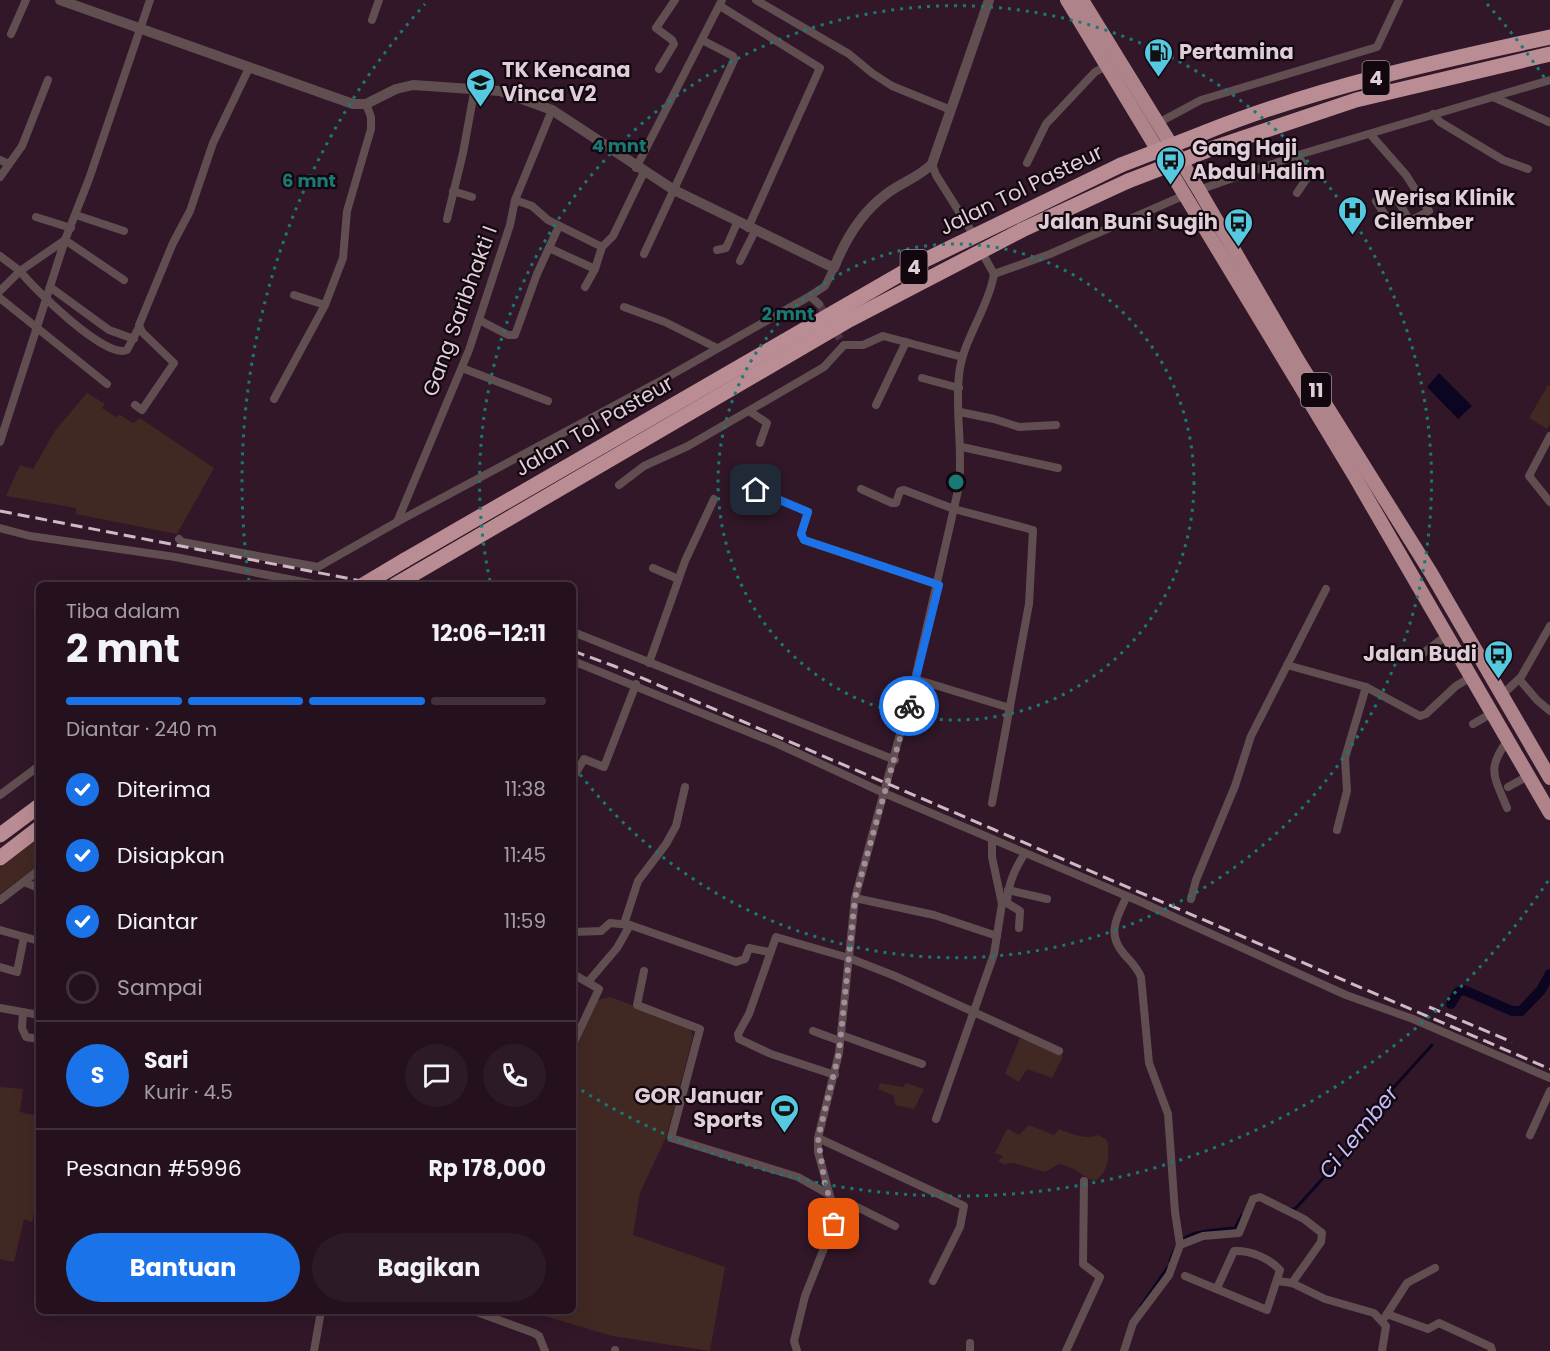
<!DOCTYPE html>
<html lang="id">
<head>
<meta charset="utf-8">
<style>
	:root { --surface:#25111e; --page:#2d1a27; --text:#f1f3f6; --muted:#a39da4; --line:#42313c; --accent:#1a73e8 }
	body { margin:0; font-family:Poppins,sans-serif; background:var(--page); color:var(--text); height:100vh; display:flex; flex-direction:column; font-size:22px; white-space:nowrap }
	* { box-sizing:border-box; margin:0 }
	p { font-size:20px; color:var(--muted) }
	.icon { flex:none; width:33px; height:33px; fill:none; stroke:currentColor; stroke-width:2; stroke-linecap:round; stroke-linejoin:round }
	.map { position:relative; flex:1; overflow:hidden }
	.side { position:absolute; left:36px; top:582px; width:540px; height:732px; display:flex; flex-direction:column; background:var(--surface); border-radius:9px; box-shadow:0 6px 24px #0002,0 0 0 2px var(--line) }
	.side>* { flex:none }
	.pin { position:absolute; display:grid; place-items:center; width:51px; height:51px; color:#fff; margin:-26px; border-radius:12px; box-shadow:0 3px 9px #0006 }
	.courier { position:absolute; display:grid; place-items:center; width:60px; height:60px; margin:-30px; border:4px solid #1a73e8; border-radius:50%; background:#fff; color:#222; box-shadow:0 2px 8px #0007 }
	.summary em { font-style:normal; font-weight:700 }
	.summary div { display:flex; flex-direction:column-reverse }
	.summary { display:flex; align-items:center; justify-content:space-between; height:102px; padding:0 30px }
	h1 { font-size:39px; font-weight:700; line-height:45px }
	.bar { display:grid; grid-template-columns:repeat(4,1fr); gap:9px 6px; align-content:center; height:72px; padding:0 30px }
	.bar i { height:8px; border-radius:4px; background:var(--line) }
	.bar .selected { background:var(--accent) }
	.bar p { grid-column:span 4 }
	.line { display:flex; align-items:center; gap:15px; padding:0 30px; border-top:2px solid var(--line) }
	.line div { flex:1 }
	.round { display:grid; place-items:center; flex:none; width:63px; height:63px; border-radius:32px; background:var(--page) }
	ol { padding:0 30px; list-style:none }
	li { display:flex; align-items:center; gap:18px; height:66px }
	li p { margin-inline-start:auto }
	li .icon { padding:6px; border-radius:50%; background:var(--accent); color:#fff; stroke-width:4 }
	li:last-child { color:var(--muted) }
	li i { width:33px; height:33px; border:3px solid var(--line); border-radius:50% }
	.primary-button { display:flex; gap:12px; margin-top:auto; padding:12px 30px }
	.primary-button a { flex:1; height:69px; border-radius:36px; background:var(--accent); color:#fff; font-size:24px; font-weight:700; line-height:69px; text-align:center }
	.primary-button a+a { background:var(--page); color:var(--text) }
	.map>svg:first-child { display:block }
	.green { fill:#422822 }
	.water { fill:#0c0521 }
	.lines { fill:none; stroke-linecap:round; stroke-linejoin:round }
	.stream { stroke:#0c0521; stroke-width:3 }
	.canal { stroke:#0c0521; stroke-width:10 }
	.minor-tunnel { stroke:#4b3242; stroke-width:8; stroke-dasharray:8 4; stroke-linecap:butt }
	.minor { stroke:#614e51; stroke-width:8 }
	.tertiary { stroke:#614e51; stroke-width:10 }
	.trunk { stroke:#ae838a; stroke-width:14 }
	.motorway { stroke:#ba8c93; stroke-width:15 }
	.rail { stroke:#cdbac5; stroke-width:3; stroke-dasharray:12 6; stroke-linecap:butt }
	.motorway-bridge { stroke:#ba8c93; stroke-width:15 }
	.done { stroke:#a28d9a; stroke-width:6; stroke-dasharray:0 10.8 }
	.route { stroke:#1a73e8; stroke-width:8 }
	.ring { fill:none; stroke:#197a73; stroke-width:3; stroke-dasharray:3 6 }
	.labels { text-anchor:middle; stroke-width:4.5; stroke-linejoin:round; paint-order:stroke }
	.shield { fill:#12070e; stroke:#a2929b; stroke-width:1.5 }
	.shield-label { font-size:20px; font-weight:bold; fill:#dfcdd7 }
	.poi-label { font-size:21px; font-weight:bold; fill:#dfcdd7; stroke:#12070e; text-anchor:start }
	.street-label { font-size:21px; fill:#dfcdd7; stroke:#12070e }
	.water-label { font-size:22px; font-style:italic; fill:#c3baf9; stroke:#12070e }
	.centre { fill:#197a73; stroke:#12070e; stroke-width:3 }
	.ring-label { font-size:18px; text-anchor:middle; font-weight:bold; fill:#197a73; stroke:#12070e; stroke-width:4.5; stroke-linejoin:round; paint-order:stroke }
</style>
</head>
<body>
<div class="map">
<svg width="1550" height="1351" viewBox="0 0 1550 1351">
	<rect width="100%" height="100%" fill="#311728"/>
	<g class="green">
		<path d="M1548 385 1550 386V424L1547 429 1529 418Z"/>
		<path d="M87 393 105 404 102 408 116 417 120 415 133 423 140 418 214 468 177 534 76 514V508L6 496 20 465 33 469 55 431Z"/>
		<path d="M39 838V865L0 894V868Z"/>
		<path d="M610 997 690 1026 693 1037 667 1135 640 1193 633 1235 725 1267 710 1351 612 1336 528 1311H573V1051L594 1001Z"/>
		<path d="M1020 1038 1056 1050 1063 1056 1052 1078 1027 1069 1019 1082 1005 1074Z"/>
		<path d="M880 1083 903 1087 906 1083 924 1089 914 1109 895 1105 894 1096 878 1089Z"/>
		<path d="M0 1087 23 1089 20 1112 39 1116V1187L32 1222 24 1219 14 1262 0 1259Z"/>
		<path d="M1029 1125 1054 1135 1059 1129C1071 1134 1086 1140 1098 1135L1107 1140C1110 1156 1109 1171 1095 1181 1081 1176 1078 1168 1059 1164L1045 1172 1013 1163 1003 1164 998 1161 1003 1156 995 1153 1006 1131 1008 1129 1019 1135Z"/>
	</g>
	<path class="water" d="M1439 373 1472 406 1458 419 1427 387Z"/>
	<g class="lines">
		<g class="stream">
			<path d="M1289 1209H1295L1357 1141 1384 1098 1432 1045"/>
			<path d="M1170 1261C1180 1227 1205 1232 1235 1228L1242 1215"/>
			<path d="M1141 1306 1168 1267"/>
		</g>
		<path class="canal" d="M1451 1004 1458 992 1464 990 1512 1011H1521L1541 990 1550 974"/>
		<path class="minor-tunnel" d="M819 304 840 339"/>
		<g class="minor">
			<path d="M756 0 849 54 872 73 892 86 951 110"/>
			<path d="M720 6 820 68 748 228"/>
			<path d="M372 20 379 0"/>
			<path d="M11 34 26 0"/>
			<path d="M659 69 674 44 672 40 656 28 675 0"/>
			<path d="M1493 97 1549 122"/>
			<path d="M1433 114 1440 122 1503 160 1528 169"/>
			<path d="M1158 123 1201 100 1377 47 1399 0"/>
			<path d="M1371 135 1406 175 1429 211 1410 221 1392 191"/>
			<path d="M0 160 9 164"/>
			<path d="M1027 163 1046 124 1095 72 1108 65"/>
			<path d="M932 164 936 175 970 229"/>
			<path d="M636 168 722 0"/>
			<path d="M0 177 22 146 48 80"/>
			<path d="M1199 190 1298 155 1550 80"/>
			<path d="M453 191 472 197"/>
			<path d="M1297 193 1309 175 1298 155"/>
			<path d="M515 200 532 206 548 220 602 247"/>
			<path d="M1376 201 1392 226 1410 221"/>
			<path d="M76 215 124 231"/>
			<path d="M36 217 71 228"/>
			<path d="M447 219 463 153 475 87"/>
			<path d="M65 240 124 280"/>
			<path d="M549 248 595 269"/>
			<path d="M717 250 726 248 737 223"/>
			<path d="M644 254 734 60 733 56 702 40"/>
			<path d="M0 256 20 271 65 240"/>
			<path d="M740 261 755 231"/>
			<path d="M994 274 1050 254 1185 195"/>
			<path d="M50 287 109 330 134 339"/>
			<path d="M585 287 595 269 602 247 613 236 644 172"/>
			<path d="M0 291 20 271C33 288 106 360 127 350L139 327"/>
			<path d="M294 295 325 305"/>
			<path d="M810 296 819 304"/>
			<path d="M0 298 107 384"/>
			<path d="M624 307 665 322 717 348"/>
			<path d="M479 320 508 335H515L537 274 559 226"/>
			<path d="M462 368 548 401"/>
			<path d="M922 378 959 388"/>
			<path d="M274 399 325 305 343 258 347 211 371 129V117L366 104"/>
			<path d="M135 405 142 410 174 363 142 332 139 325 173 243 190 211 213 143 249 68"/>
			<path d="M876 405 906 342"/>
			<path d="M749 411 767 423 760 443"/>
			<path d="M960 412 994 419 1019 427 1056 425"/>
			<path d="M1550 436 1529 476 1550 502"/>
			<path d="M0 442 65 240 89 179 150 0"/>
			<path d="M962 447 1058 468"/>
			<path d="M619 485 644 466 688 446 824 367 844 345H863L883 336 962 357"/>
			<path d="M861 489 892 503H896L900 491 904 490 954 509 1033 530 1029 604 992 803"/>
			<path d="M756 490 808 512 801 534 804 540 939 585"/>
			<path d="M397 522 469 350 510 225 515 200 552 110"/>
			<path d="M0 528 30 536 175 557 319 585"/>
			<path d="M179 539 182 542 318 567 397 522 664 379 810 296 825 286 834 268"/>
			<path d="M653 568 678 579"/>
			<path d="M573 632 895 760"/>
			<path d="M1417 658 1447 635"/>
			<path d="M573 661 778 744 884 793 1141 902 1346 995 1413 1019 1550 1078"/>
			<path d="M649 663 685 561 714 499"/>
			<path d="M1287 665 1366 687 1420 716 1426 714 1456 686 1471 677"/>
			<path d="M915 679 1010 708"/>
			<path d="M1519 679 1537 700 1550 711"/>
			<path d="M1502 695 1521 677 1550 626"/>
			<path d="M1473 724 1492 713"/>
			<path d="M573 778 584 759 604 767 636 684"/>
			<path d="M1508 787 1528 776"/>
			<path d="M0 795 39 766"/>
			<path d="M1507 808C1494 776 1486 769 1508 740"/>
			<path d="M1337 830 1347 791 1345 758 1366 687"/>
			<path d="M24 882 39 888"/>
			<path d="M1008 890 1047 899"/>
			<path d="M855 898 934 915 997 936"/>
			<path d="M1191 899 1196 880 1235 786 1251 736 1326 589"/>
			<path d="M0 900 39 870"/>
			<path d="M624 924 638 881 666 844 676 826 685 787"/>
			<path d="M1019 928 1020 911 1007 903C1008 883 1015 869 1025 853"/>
			<path d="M0 930 39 941"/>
			<path d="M573 932 601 931 610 923 630 925 736 962 745 959 749 948 769 952"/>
			<path d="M0 967 17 972 24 937"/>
			<path d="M644 971 637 1005 700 1029 671 1138 798 1177 828 1194"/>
			<path d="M573 974 599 989 573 1044"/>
			<path d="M588 982 617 948 630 925"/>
			<path d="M0 1008 39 1015"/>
			<path d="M23 1012 22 1028 26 1037 39 1039"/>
			<path d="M813 1031 840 1041"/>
			<path d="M841 1035 922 1064"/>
			<path d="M835 1075 771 1054 739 1039 738 1034 749 1014 776 937 849 958 895 976 1059 1051"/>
			<path d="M936 1119 994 954 1002 904 992 857V839"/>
			<path d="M1530 1135 1550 1091"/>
			<path d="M818 1138 964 1206 960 1227 933 1281"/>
			<path d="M834 1224C845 1221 845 1208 855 1206L895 1226"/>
			<path d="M1180 1245 1203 1236 1239 1233 1253 1199 1260 1197 1304 1219 1322 1233 1321 1242 1292 1283"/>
			<path d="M1185 1276 1267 1310 1280 1270C1269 1258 1250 1250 1234 1251L1217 1288"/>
			<path d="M1278 1281 1292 1283 1325 1299 1374 1313 1386 1326 1382 1351"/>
			<path d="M474 1311 534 1333 539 1336 545 1351"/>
			<path d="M1387 1314 1428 1329 1439 1323 1491 1347 1492 1351"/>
			<path d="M1385 1317 1407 1283 1435 1268"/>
			<path d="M314 1351 321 1311"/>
			<path d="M615 1351V1350"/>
			<path d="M797 1351 794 1341 805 1296 836 1218 818 1152V1138L839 1053 855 898 915 679 959 486C963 448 955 412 959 375 962 342 986 312 993 279L994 274 985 258"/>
			<path d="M970 1351V1343"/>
			<path d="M1066 1351 1100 1277 1083 1264 1084 1181"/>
			<path d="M1124 1351 1133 1323 1169 1275 1180 1245 1175 1212 1168 1114 1149 1063 1141 977C1137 967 1131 962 1124 954 1106 934 1117 917 1127 896"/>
		</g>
		<path class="tertiary" d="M60 0 353 104H366L396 89 413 85 500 91 552 110 674 190 834 268C845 240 860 214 885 195 900 183 918 178 932 164L989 0"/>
		<g class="trunk">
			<path d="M1067 0 1355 477 1550 813"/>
			<path d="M1082 0 1199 190 1299 362 1431 573 1550 778"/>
		</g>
		<g class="motorway">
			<path d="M1206 132C1316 88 1434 62 1550 37"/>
			<path d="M1216 147 1356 100 1550 54"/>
			<path d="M405 560 923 261 1121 165"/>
			<path d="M395 585 849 320 1022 230 1128 181"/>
			<path d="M0 835 39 806"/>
			<path d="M0 858 39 828"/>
		</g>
		<g class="rail">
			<path d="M0 511 382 585"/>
			<path d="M573 651 614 666 1550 1069"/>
			<path d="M1429 1007 1512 1042"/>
		</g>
		<g class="motorway-bridge">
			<path d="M1121 165 1206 132"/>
			<path d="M1128 181 1216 147"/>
			<path d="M363 585 405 560"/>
		</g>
	</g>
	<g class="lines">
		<path class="done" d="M834 1224 835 1212 825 1185 818 1138 839 1053 855 898 909 706"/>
		<path class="route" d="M756 490 808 512 801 534 804 540 939 585 909 706"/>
	</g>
	<g class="ring">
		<circle cx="956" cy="482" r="238"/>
		<path d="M490 581A476 476 0 1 1 573 765"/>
		<path d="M1548 881A714 714 0 0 1 578 1088M249 581A714 714 0 0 1 425 4M1487 4A714 714 0 0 1 1548 83"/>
	</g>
	<defs>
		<symbol id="fuel-pin" viewBox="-11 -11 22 30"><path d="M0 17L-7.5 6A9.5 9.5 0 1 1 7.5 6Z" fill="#56c9e1" stroke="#12070e"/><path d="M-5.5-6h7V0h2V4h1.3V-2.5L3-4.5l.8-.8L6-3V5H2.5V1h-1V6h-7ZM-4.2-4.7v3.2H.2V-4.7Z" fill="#111"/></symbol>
		<symbol id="school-pin" viewBox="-11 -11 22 30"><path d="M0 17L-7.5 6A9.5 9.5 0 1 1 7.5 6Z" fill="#56c9e1" stroke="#12070e"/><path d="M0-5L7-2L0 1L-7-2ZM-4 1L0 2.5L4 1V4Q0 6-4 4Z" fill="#111"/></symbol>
		<symbol id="bus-pin" viewBox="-11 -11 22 30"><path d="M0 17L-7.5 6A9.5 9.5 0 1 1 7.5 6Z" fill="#56c9e1" stroke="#12070e"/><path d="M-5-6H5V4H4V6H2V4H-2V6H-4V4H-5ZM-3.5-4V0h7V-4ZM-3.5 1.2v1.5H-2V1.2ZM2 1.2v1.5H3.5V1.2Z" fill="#111"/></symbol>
		<symbol id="hospital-pin" viewBox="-11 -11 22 30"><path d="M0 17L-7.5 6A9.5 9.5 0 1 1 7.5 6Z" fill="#56c9e1" stroke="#12070e"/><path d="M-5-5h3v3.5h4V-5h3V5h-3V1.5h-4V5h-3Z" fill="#111"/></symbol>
		<symbol id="stadium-pin" viewBox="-11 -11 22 30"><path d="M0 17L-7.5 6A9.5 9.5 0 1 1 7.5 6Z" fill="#56c9e1" stroke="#12070e"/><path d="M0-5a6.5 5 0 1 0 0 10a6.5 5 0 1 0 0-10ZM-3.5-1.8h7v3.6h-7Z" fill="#111"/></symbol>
	</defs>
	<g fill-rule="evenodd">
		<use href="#fuel-pin" x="1142" y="36" width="33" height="45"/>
		<use href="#school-pin" x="464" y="66" width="33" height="45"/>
		<use href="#bus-pin" x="1154" y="144" width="33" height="45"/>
		<use href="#hospital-pin" x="1336" y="194" width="33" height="45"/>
		<use href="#bus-pin" x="1222" y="206" width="33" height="45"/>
		<use href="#bus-pin" x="1482" y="638" width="33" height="45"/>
		<use href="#stadium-pin" x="768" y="1092" width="33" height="45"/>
	</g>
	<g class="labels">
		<g class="shield">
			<rect x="1362.5" y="61" width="27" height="34" rx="4.5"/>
			<rect x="900.5" y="250" width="27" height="34" rx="4.5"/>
			<rect x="1301" y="373" width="30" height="34" rx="4.5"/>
		</g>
		<g class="shield-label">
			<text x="1376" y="85">4</text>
			<text x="914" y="274">4</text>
			<text x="1316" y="397">11</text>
		</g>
		<g class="poi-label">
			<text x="1179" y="59">Pertamina</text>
			<text x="502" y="77">TK Kencana<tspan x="502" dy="24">Vinca V2</tspan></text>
			<text x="1192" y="155">Gang Haji<tspan x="1192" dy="24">Abdul Halim</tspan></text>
			<text x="1374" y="205">Werisa Klinik<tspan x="1374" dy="24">Cilember</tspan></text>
			<text x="1218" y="229" text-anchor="end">Jalan Buni Sugih</text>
			<text x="1477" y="661" text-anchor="end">Jalan Budi</text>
			<text x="763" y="1103" text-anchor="end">GOR Januar<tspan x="763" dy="24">Sports</tspan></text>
		</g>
		<g class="street-label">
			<text transform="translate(1021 190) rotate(-26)" y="7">Jalan Tol Pasteur</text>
			<text transform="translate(460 311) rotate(-70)" y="7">Gang Saribhakti I</text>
			<text transform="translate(594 426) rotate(-30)" y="7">Jalan Tol Pasteur</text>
		</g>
		<g class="water-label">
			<text transform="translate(1358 1132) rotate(-51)" y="8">Ci Lember</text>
		</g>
	</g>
	<circle cx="956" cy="482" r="9" class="centre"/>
	<g class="ring-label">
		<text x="619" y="152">4 mnt</text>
		<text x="309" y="187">6 mnt</text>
		<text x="788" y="320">2 mnt</text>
	</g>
</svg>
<div class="pin" style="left:834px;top:1224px;background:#ea580c"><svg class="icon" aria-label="bag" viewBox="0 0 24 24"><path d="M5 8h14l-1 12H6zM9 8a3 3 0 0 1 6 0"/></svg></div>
<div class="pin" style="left:756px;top:490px;background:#1f2937"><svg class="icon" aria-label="home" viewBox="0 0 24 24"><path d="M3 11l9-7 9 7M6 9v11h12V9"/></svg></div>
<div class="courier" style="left:909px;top:706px"><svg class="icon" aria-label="bike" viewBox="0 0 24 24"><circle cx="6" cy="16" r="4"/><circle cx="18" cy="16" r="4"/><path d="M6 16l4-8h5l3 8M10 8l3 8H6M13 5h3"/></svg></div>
<section class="side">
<div class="summary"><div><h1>2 mnt</h1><p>Tiba dalam</p></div><em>12:06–12:11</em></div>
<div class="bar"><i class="selected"></i><i class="selected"></i><i class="selected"></i><i></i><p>Diantar · 240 m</p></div>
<ol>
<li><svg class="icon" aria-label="check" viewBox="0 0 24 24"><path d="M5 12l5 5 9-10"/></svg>Diterima<p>11:38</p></li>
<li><svg class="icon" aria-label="check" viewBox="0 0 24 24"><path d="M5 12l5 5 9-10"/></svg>Disiapkan<p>11:45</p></li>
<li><svg class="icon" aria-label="check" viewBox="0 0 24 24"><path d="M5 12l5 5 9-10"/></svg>Diantar<p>11:59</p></li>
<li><i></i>Sampai</li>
</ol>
<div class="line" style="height:108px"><b class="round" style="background:var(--accent);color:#fff">S</b><div><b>Sari</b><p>Kurir · 4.5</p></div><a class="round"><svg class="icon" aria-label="chat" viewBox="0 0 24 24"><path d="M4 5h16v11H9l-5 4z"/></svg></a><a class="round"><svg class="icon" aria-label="phone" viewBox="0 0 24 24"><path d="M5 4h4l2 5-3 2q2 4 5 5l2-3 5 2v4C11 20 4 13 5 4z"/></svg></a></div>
<div class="line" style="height:78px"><div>Pesanan #5996</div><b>Rp 178,000</b></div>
<div class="primary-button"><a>Bantuan</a><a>Bagikan</a></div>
</section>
</div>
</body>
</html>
